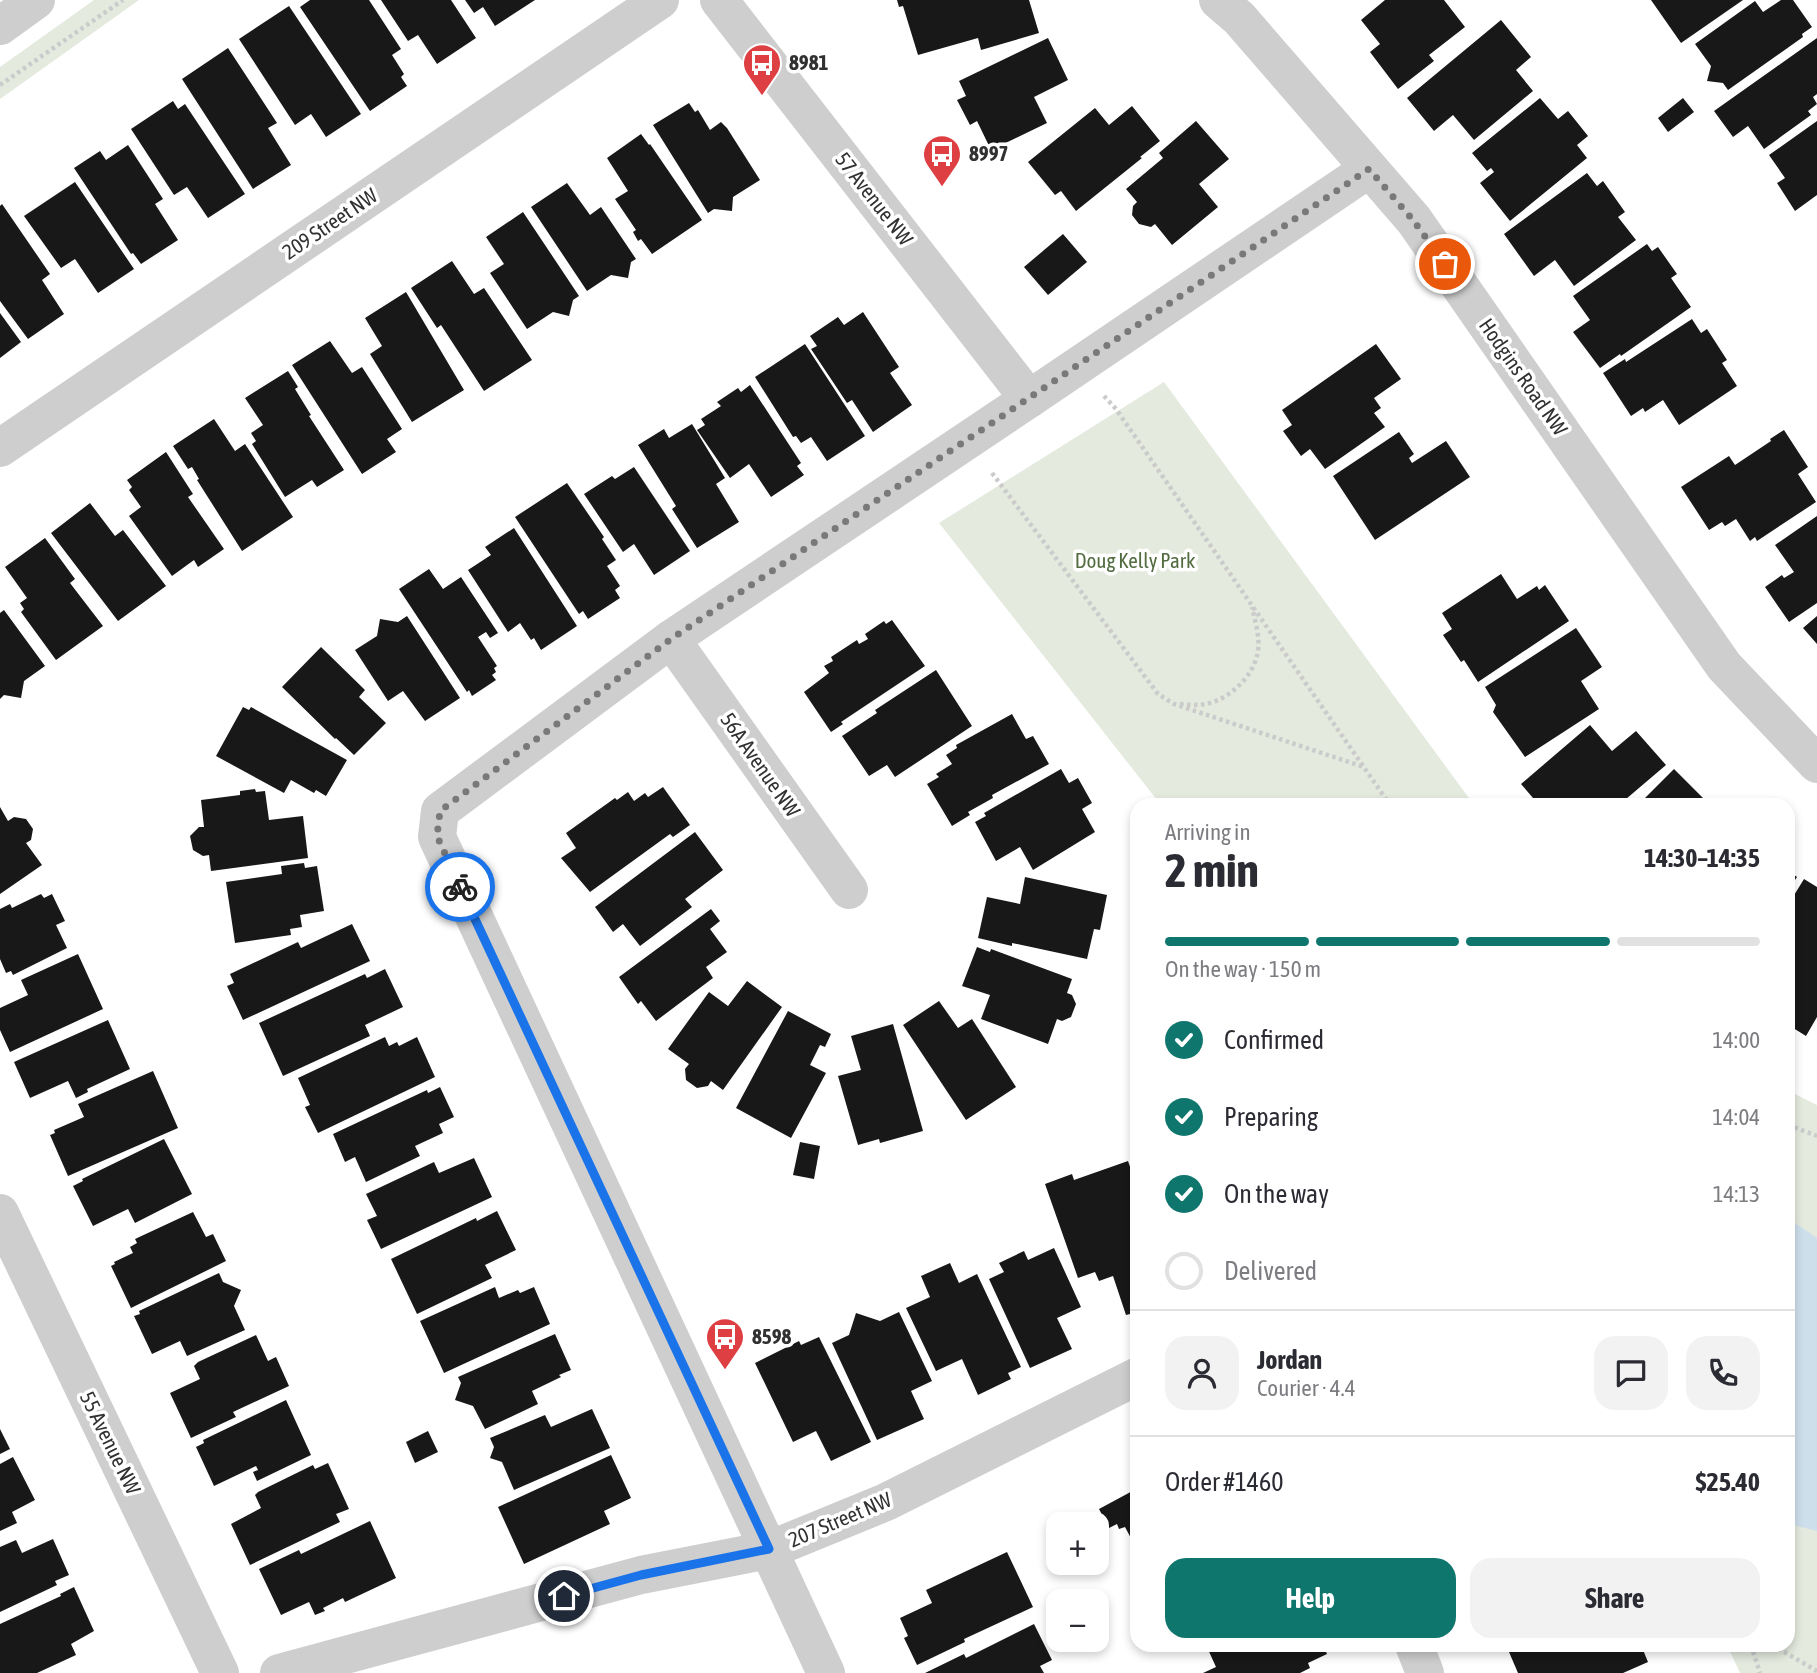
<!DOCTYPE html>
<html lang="en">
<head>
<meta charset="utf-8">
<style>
	:root { --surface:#fff; --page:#f2f2f3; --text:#2b2b33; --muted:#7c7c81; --line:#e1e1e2; --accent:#0f766e }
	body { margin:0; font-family:"Asap Condensed",sans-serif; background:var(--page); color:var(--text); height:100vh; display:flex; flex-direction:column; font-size:26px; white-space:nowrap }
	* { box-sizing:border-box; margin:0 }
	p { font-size:23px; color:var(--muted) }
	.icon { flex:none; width:38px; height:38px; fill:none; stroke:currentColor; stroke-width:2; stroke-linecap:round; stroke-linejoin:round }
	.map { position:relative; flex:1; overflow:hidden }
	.sheet { position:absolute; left:1130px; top:798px; width:665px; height:854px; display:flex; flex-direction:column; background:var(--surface); border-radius:21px; box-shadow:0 4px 10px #0003 }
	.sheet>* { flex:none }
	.fabs { position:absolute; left:1046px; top:1512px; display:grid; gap:14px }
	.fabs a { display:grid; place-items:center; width:63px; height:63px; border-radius:14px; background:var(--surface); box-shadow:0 4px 10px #0003; font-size:35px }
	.pin { position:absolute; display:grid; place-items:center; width:60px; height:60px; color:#fff; margin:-30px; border:4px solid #fff; border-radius:50%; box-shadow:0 2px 7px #0007 }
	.courier { position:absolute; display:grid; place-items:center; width:70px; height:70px; margin:-35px; border:5px solid #1a73e8; border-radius:50%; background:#fff; color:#222; box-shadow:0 2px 9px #0007 }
	.overview em { font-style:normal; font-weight:700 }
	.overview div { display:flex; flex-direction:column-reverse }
	.overview { display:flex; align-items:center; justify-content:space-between; height:119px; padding:0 35px }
	h1 { font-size:46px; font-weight:700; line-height:52px }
	.bar { display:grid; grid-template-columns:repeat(4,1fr); gap:10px 7px; align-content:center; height:84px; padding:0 35px }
	.bar i { height:9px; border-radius:5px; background:var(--line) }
	.bar .active { background:var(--accent) }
	.bar p { grid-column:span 4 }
	.line { display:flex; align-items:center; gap:18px; padding:0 35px; border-top:2px solid var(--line) }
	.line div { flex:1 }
	.round { display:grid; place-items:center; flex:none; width:74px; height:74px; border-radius:21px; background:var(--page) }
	ol { padding:0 35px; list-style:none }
	li { display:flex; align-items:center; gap:21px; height:77px }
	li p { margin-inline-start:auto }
	li .icon { padding:7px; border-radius:50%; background:var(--accent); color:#fff; stroke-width:4 }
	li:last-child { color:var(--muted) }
	li i { width:38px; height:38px; border:4px solid var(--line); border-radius:50% }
	.action { display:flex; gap:14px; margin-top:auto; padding:14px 35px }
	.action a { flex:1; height:80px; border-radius:21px; background:var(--accent); color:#fff; font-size:28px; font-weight:700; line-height:80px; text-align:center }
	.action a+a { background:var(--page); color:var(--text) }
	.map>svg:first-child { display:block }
	.green { fill:#e4eade }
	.water { fill:#cedfec }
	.building { fill:#181818 }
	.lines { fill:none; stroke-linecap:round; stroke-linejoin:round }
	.path { stroke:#cbcbcb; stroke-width:4.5; stroke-dasharray:3.5 3.5; stroke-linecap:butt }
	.minor { stroke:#cecece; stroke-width:38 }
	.tertiary { stroke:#cecece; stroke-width:38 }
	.done { stroke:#797979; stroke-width:7; stroke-dasharray:0 12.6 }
	.route { stroke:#1a73e8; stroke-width:9 }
	.labels { text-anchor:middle; stroke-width:7; stroke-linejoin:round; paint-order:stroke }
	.poi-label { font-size:21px; font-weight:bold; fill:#313131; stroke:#fff; text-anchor:start }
	.street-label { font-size:21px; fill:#313131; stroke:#fff }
	.park-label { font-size:21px; fill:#526c40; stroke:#fff }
</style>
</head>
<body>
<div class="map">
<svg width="1817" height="1673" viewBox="0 0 1817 1673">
	<rect width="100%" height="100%" fill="#fff"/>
	<g class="green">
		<path d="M94 0H139L0 99V67Z"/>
		<path d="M1164 382 1474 805H1161L939 523Z"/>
		<path d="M1789 1091 1817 1105V1673H1740L1727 1645H1788Z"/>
	</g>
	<path class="water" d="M1789 1219 1817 1238V1531L1789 1524Z"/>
	<g class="building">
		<path d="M310 0H369L401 49 392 55 404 74 401 77 407 86 370 111 300 7Z"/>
		<path d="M381 0H451L476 38 437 64 418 35 408 41Z"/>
		<path d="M465 0H535L495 26 483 7 474 13Z"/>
		<path d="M897 0H1029L1039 33 981 50 978 38 918 55 903 6 899 7Z"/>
		<path d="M1385 0H1444L1465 27 1429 55 1434 61 1398 89 1370 52 1380 44 1361 20Z"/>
		<path d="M1651 0H1743L1681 43Z"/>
		<path d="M1781 0H1793L1812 27 1802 34 1803 37 1728 90 1723 83 1707 81 1711 66 1695 44 1755 1 1763 12Z"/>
		<path d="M289 6 361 114 326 137 311 114 295 125 239 39Z"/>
		<path d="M1501 20 1531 57 1516 70 1533 91 1474 140 1453 115 1434 131 1407 98Z"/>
		<path d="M1048 38 1068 80 1034 97 1047 123 991 150 977 121 970 125 957 100 966 96 959 81Z"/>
		<path d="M1817 38V94L1813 97 1817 104 1808 111 1811 115 1764 149 1748 126 1733 137 1714 111Z"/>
		<path d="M228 48 277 123 268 128 291 165 253 189 182 79Z"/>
		<path d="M1540 98 1558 119 1568 111 1588 136 1577 145 1587 158 1510 221 1480 183 1494 172 1491 168 1487 171 1472 153Z"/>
		<path d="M1683 98 1694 112 1668 132 1658 118Z"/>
		<path d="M173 101 178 109 185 104 245 194 208 218 187 187 174 195 131 129Z"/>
		<path d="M689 103 695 112 698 110 710 130 721 122 727 128 760 180 733 197 732 211 714 209 708 213 653 125Z"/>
		<path d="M1132 106 1160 141 1140 157 1142 158 1076 211 1061 191 1055 195 1028 162 1095 108 1109 125Z"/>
		<path d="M1196 121 1229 159 1199 184 1218 207 1172 245 1155 224 1151 227 1139 224 1132 215 1133 206 1137 202 1126 189 1163 158 1159 153Z"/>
		<path d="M1817 121V195L1795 211 1777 183 1785 178 1769 155Z"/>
		<path d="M641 134 649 145 650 144 702 220 652 254 641 239 638 241 633 232 636 230 615 199 628 191 607 158Z"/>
		<path d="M128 145 163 199 155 204 178 240 141 264 133 253 131 254 74 168 100 151 106 160Z"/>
		<path d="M1587 173 1597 186 1603 181 1625 212 1618 217 1636 240 1574 286 1555 260 1534 276 1504 234Z"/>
		<path d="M75 182 134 269 98 293 75 259 61 268 24 216Z"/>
		<path d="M567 183 590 215 601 207 636 259 631 262 628 278 611 275 587 291 531 207Z"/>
		<path d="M2 204 50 274 42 280 64 314 28 339 0 301V206Z"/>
		<path d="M523 212 579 296 573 300 569 316 553 312 527 329 490 273 504 264 486 237Z"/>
		<path d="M1063 234 1087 262 1048 295 1024 267Z"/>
		<path d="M1647 244 1652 251 1658 247 1677 274 1671 278 1691 307 1621 356 1620 354 1600 368 1573 332 1590 320 1573 296Z"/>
		<path d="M452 261 474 294 484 288 532 360 484 391 441 325 437 328 411 288Z"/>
		<path d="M406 292 464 390 412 422 370 354 382 346 365 318Z"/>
		<path d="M863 312 899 367 890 373 912 405 873 432 852 400 847 403 811 349 817 346 810 336 838 317 844 325Z"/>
		<path d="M0 313 21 342 0 358Z"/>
		<path d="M1692 319 1701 333 1707 329 1727 360 1722 363 1737 386 1679 425 1663 400 1645 412 1643 408 1631 416 1603 373 1625 359 1626 362Z"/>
		<path d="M330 341 352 373 362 367 402 429 387 439 396 452 362 474 292 365Z"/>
		<path d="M805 344 865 436 827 461 811 437 801 443 796 436 793 437 755 377Z"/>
		<path d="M1376 344 1401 379 1374 398 1381 408 1374 413 1385 427 1325 469 1310 449 1301 456 1283 431 1292 425 1282 410Z"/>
		<path d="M288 371 298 387 295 389 311 415 309 416 344 470 317 487 312 480 285 497 252 444 256 441 251 433 263 425 245 398Z"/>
		<path d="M750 385 801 463 797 466 804 475 771 497 749 464 730 478 697 430 705 425 701 419 721 406 717 402 738 388 741 392Z"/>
		<path d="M214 419 235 451 245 444 293 517 242 551 197 480 199 479 192 467 188 469 173 446Z"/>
		<path d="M692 424 725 478 716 484 739 522 697 548 672 509 676 506 638 445 664 429 669 438Z"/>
		<path d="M1784 430 1808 467 1798 474 1816 502 1757 541 1755 537 1750 541 1736 519 1725 526 1722 522 1709 530 1681 487 1729 456 1735 465 1771 441 1770 439Z"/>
		<path d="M1399 432 1414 454 1409 458 1412 463 1446 441 1470 477 1375 540 1333 476Z"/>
		<path d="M166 452 193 494 188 497 224 549 198 567 194 560 172 576 129 516 141 507 129 490 132 487 127 480Z"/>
		<path d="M634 467 690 551 654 575 634 544 623 552 584 494 612 476 615 479Z"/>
		<path d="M567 483 604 537 602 539 616 560 607 566 620 586 615 590 620 598 588 619 583 611 579 614 515 517Z"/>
		<path d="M90 503 115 536 123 530 166 586 118 621 51 533Z"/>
		<path d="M1817 516V603L1789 622 1765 587 1782 575 1784 578 1794 572 1775 545Z"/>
		<path d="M514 528 577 626 541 650 534 638 531 640 520 623 508 632 468 570 491 555 485 547Z"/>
		<path d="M45 538 75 579 70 583 103 626 56 660 21 612 24 609 20 603 27 598 5 567Z"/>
		<path d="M429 569 443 589 461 577 498 633 490 638 486 632 478 637 497 666 494 668 496 672 492 675 496 680 472 696 469 690 467 692 399 589Z"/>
		<path d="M1501 574 1517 599 1537 586 1539 590 1545 585 1569 621 1478 682 1464 660 1461 662 1443 635 1452 629 1442 613Z"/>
		<path d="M4 610 45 666 24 681 21 698 4 695 0 699V613Z"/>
		<path d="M407 616 460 698 425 721 403 691 388 701 355 650 377 636 380 619 398 622Z"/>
		<path d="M1817 616V644L1803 628Z"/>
		<path d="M892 620 925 666 841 722 843 724 831 732 804 692 829 673 824 666 833 661 831 657 857 640 859 644 868 639 865 634 884 621 886 624Z"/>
		<path d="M1576 628 1602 667 1581 681 1599 709 1525 757 1493 712 1496 705 1485 687Z"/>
		<path d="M321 647 365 690 359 697 386 723 354 755 336 738 335 739 282 687Z"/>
		<path d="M936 670 972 726 895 777 887 765 869 776 842 736 877 713 875 710Z"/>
		<path d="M243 707 249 710 251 707 347 760 326 796 316 790 314 793 291 780 284 793 216 756Z"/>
		<path d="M1012 714 1026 739 1033 736 1049 764 992 795 993 798 968 812 970 815 952 826 927 784 939 777 936 774 952 764 946 755 957 748 956 745Z"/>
		<path d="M1590 725 1612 751 1636 731 1666 765 1619 805H1539L1521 784Z"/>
		<path d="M1061 769 1069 783 1078 778 1092 803 1082 809 1095 832 1033 870 1020 847 996 861 975 822 986 816 984 813Z"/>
		<path d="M1674 769 1705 800 1700 805H1638Z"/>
		<path d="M663 787 690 825 673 837 670 834 590 892 561 858 576 848 566 833 615 798 617 800 628 792 634 801 645 793 648 797Z"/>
		<path d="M255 789 256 792 265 791 269 820 303 816 308 858 211 871 209 855 203 856 193 850 190 836 199 827H204L201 800 240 795V791Z"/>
		<path d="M0 807 8 821 14 817 26 819 33 829 31 840 26 843 42 865 0 894Z"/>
		<path d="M695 832 723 870 685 899 692 907 640 946 623 924 613 932 595 907Z"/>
		<path d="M304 863 305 868 317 866 324 911 300 915 302 927 290 929 291 935 235 943 226 882 282 874 281 866Z"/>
		<path d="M1788 871 1797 877 1788 890Z"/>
		<path d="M1025 877 1107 895 1100 930 1094 929 1087 959 1012 943V946L978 938 987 897 1020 904Z"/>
		<path d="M1804 879 1817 887V1017L1806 1036 1790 1026 1788 1029V905Z"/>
		<path d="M41 894 44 898 52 894 65 921 56 925 67 948 13 975 11 971 6 973 0 959V909L10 904 12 908Z"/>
		<path d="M711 909 720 921 710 929 727 952 706 967 713 978 656 1021 641 1001 638 1004 619 977Z"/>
		<path d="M352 924 370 961 243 1020 227 986 234 983 230 974 298 942 301 948Z"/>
		<path d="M977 947 990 952 991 949 1072 979 1067 993 1072 995 1076 1004 1071 1017 1062 1021 1057 1019 1048 1044 981 1019 990 995 962 986Z"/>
		<path d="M78 954 103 1009 10 1052 0 1030V1008L28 995 21 980Z"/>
		<path d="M385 969 403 1007 365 1025 370 1036 283 1076 259 1023 365 974 367 978Z"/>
		<path d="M747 981 782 1007 723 1090 711 1081 708 1086 697 1088 686 1080 685 1069 689 1064 668 1049 709 992 728 1006Z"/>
		<path d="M939 1001 958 1028 972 1019 1016 1087 966 1120 903 1025Z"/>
		<path d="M788 1011 831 1034 825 1047 820 1045 810 1065 826 1073 791 1138 736 1108Z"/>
		<path d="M108 1020 130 1069 87 1089 88 1092 76 1098 68 1081 30 1098 14 1062Z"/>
		<path d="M893 1024 923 1131 880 1143 879 1139 858 1145 838 1076 861 1070 851 1036Z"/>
		<path d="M385 1037 389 1046 397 1042 399 1046 417 1037 435 1077 318 1133 305 1107 310 1105 298 1078Z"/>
		<path d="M153 1071 178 1128 68 1176 50 1135 55 1133 54 1130 84 1117 78 1104Z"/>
		<path d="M440 1087 454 1117 439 1124 443 1133 415 1146 420 1156 366 1182 355 1157 345 1162 333 1134 427 1090 428 1093Z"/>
		<path d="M164 1139 192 1194 135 1223 128 1209 93 1226 73 1186 83 1181 82 1179Z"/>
		<path d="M800 1142 820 1146 814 1179 793 1175Z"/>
		<path d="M474 1158 492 1197 381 1249 367 1220 377 1216 366 1194 434 1162 439 1173Z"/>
		<path d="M1128 1161 1138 1189V1312L1126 1315 1113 1276 1099 1281 1095 1272 1078 1278 1045 1184 1072 1174 1074 1180Z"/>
		<path d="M497 1211 516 1250 485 1265 492 1278 417 1314 391 1259 476 1218 477 1221Z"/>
		<path d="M193 1212 206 1237 213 1234 226 1261 131 1308 111 1266 115 1264 114 1262 133 1253 130 1247 137 1243 135 1239Z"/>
		<path d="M1054 1248 1081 1307 1057 1318 1072 1349 1030 1368 989 1279 1004 1272 999 1263 1024 1251 1028 1260Z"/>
		<path d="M950 1263 959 1283 977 1274 1021 1367 1008 1373 1011 1379 978 1395 962 1359 936 1371 906 1308 930 1297 921 1276Z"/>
		<path d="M219 1273 223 1282 241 1290 234 1306 245 1330 187 1356 180 1341 152 1354 134 1316 140 1314 139 1311Z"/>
		<path d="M495 1287 499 1298 518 1290 520 1293 534 1287 550 1324 444 1373 420 1321Z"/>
		<path d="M899 1312 932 1381 911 1391 924 1419 877 1440 832 1343 849 1335 856 1313 880 1321Z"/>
		<path d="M555 1334 571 1370 559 1375 561 1377 532 1391 538 1404 485 1429 473 1406 455 1400 461 1383 458 1377Z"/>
		<path d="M256 1335 268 1361 276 1357 289 1386 233 1412 236 1417 191 1438 170 1393 200 1379 194 1366 198 1362Z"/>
		<path d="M819 1337 871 1442 831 1461 816 1431 793 1442 755 1363 799 1341 801 1345Z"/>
		<path d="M286 1400 311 1455 257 1481 253 1472 258 1470 256 1466 214 1486 196 1447 204 1443 203 1440Z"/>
		<path d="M592 1409 610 1448 514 1490 502 1462 490 1458 494 1447 490 1438 545 1415 551 1427Z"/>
		<path d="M0 1429 10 1449 0 1454Z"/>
		<path d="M428 1431 438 1452 415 1463 406 1442Z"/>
		<path d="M611 1455 631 1498 604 1511 610 1524 524 1564 498 1507Z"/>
		<path d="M13 1457 35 1500 12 1512 17 1523 0 1531V1464Z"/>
		<path d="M328 1463 349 1509 336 1514 340 1522 250 1565 231 1524 261 1508 255 1495 258 1492 313 1465 315 1469Z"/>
		<path d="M1138 1488V1540L1133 1542 1125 1527 1119 1529 1117 1524 1109 1528 1099 1509Z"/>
		<path d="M370 1521 396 1578 345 1602 343 1598 323 1608 325 1611 315 1615 309 1602 281 1615 259 1569 299 1550 301 1554Z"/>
		<path d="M53 1539 69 1575 55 1581 57 1585 0 1612V1547L16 1540 22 1553Z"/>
		<path d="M1007 1552 1033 1607 964 1639 965 1642 917 1665 904 1638 908 1636 900 1618 932 1603 926 1590Z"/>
		<path d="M74 1587 94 1631 71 1644 76 1655 37 1673H0V1624L61 1596 60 1594Z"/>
		<path d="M1034 1624 1052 1660 1040 1666 1044 1673H925L964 1654 966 1658Z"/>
		<path d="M1206 1645H1323L1327 1654 1308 1663 1310 1668 1300 1673H1203L1216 1667Z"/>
		<path d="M1506 1645H1641L1648 1662 1623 1673H1518Z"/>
	</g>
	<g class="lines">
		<g class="path">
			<path d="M0 85 123 0"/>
			<path d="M1104 396 1116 409 1390 805"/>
			<path d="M992 473 1158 694 1174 704 1364 767"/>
			<path d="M1180 704C1191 705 1202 706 1213 702 1234 695 1255 673 1258 651 1260 636 1255 621 1252 607"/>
			<path d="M1788 1125 1817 1136"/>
			<path d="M1751 1645 1760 1673"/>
			<path d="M1772 1645 1817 1671"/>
		</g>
		<g class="minor">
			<path d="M1218 0 1239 18 1414 220 1724 666 1817 764"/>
			<path d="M1029 399 1369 169"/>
			<path d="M0 448 660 0"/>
			<path d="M671 639 849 890"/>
			<path d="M0 1213 220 1673"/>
			<path d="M1414 1645 1425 1673"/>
			<path d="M279 1673 641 1575 769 1550 886 1502 1138 1376"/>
		</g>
		<g class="tertiary">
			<path d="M719 0 1029 399 671 639 440 811 437 837 826 1673"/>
			<path d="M0 26 36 0"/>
		</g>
	</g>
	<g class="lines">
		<path class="done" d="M460 887 437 836 440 811 671 639 1369 169 1413 220 1445 264"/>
		<path class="route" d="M460 887 769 1549 641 1575 564 1596"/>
	</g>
	<defs>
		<symbol id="bus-pin" viewBox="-11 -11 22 30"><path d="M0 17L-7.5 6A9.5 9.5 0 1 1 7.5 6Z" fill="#dd3f43" stroke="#fff"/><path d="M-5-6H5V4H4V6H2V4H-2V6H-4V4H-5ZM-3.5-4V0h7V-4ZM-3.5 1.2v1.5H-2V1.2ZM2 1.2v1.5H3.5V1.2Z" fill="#fff"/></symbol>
	</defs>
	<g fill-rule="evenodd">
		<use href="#bus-pin" x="740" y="41" width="44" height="60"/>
		<use href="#bus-pin" x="920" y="132" width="44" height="60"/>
		<use href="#bus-pin" x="703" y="1315" width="44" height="60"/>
	</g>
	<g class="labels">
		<g class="poi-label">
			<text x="789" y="70">8981</text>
			<text x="969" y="161">8997</text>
			<text x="752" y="1344">8598</text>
		</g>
		<g class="street-label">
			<text transform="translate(874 199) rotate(52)" y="7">57 Avenue NW</text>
			<text transform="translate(330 224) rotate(-34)" y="7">209 Street NW</text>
			<text transform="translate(1523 377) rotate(55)" y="7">Hodgins Road NW</text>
			<text transform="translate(760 765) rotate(55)" y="7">56A Avenue NW</text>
			<text transform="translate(110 1443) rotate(64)" y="7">55 Avenue NW</text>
			<text transform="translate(840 1520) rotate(-23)" y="7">207 Street NW</text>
		</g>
		<g class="park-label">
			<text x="1135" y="568">Doug Kelly Park</text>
		</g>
	</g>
</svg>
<div class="fabs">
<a>+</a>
<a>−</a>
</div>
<div class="pin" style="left:1445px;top:264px;background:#ea580c"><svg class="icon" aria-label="bag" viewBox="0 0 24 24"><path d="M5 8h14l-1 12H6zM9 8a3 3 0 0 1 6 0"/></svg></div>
<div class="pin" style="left:564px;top:1596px;background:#1f2937"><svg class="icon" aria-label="home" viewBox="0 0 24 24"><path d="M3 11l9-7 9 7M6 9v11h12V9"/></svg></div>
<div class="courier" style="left:460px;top:887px"><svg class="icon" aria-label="bike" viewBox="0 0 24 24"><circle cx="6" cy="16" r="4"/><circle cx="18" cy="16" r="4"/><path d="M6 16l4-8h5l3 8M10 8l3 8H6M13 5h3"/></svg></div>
<section class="sheet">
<div class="overview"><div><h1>2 min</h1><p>Arriving in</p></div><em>14:30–14:35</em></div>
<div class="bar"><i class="active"></i><i class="active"></i><i class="active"></i><i></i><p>On the way · 150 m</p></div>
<ol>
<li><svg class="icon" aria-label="check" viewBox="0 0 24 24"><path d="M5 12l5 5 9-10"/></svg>Confirmed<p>14:00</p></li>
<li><svg class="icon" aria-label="check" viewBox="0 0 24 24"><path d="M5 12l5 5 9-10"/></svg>Preparing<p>14:04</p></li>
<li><svg class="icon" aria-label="check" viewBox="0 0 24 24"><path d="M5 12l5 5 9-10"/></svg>On the way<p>14:13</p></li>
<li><i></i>Delivered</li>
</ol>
<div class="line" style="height:126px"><a class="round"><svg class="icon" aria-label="person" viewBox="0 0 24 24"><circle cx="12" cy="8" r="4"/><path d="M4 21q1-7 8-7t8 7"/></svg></a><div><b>Jordan</b><p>Courier · 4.4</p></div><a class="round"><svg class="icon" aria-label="chat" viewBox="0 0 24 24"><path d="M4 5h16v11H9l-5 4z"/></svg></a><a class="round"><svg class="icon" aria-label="phone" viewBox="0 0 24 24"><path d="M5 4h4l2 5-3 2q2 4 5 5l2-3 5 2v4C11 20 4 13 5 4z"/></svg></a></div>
<div class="line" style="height:91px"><div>Order #1460</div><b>$25.40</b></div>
<div class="action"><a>Help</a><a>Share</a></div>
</section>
</div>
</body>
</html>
